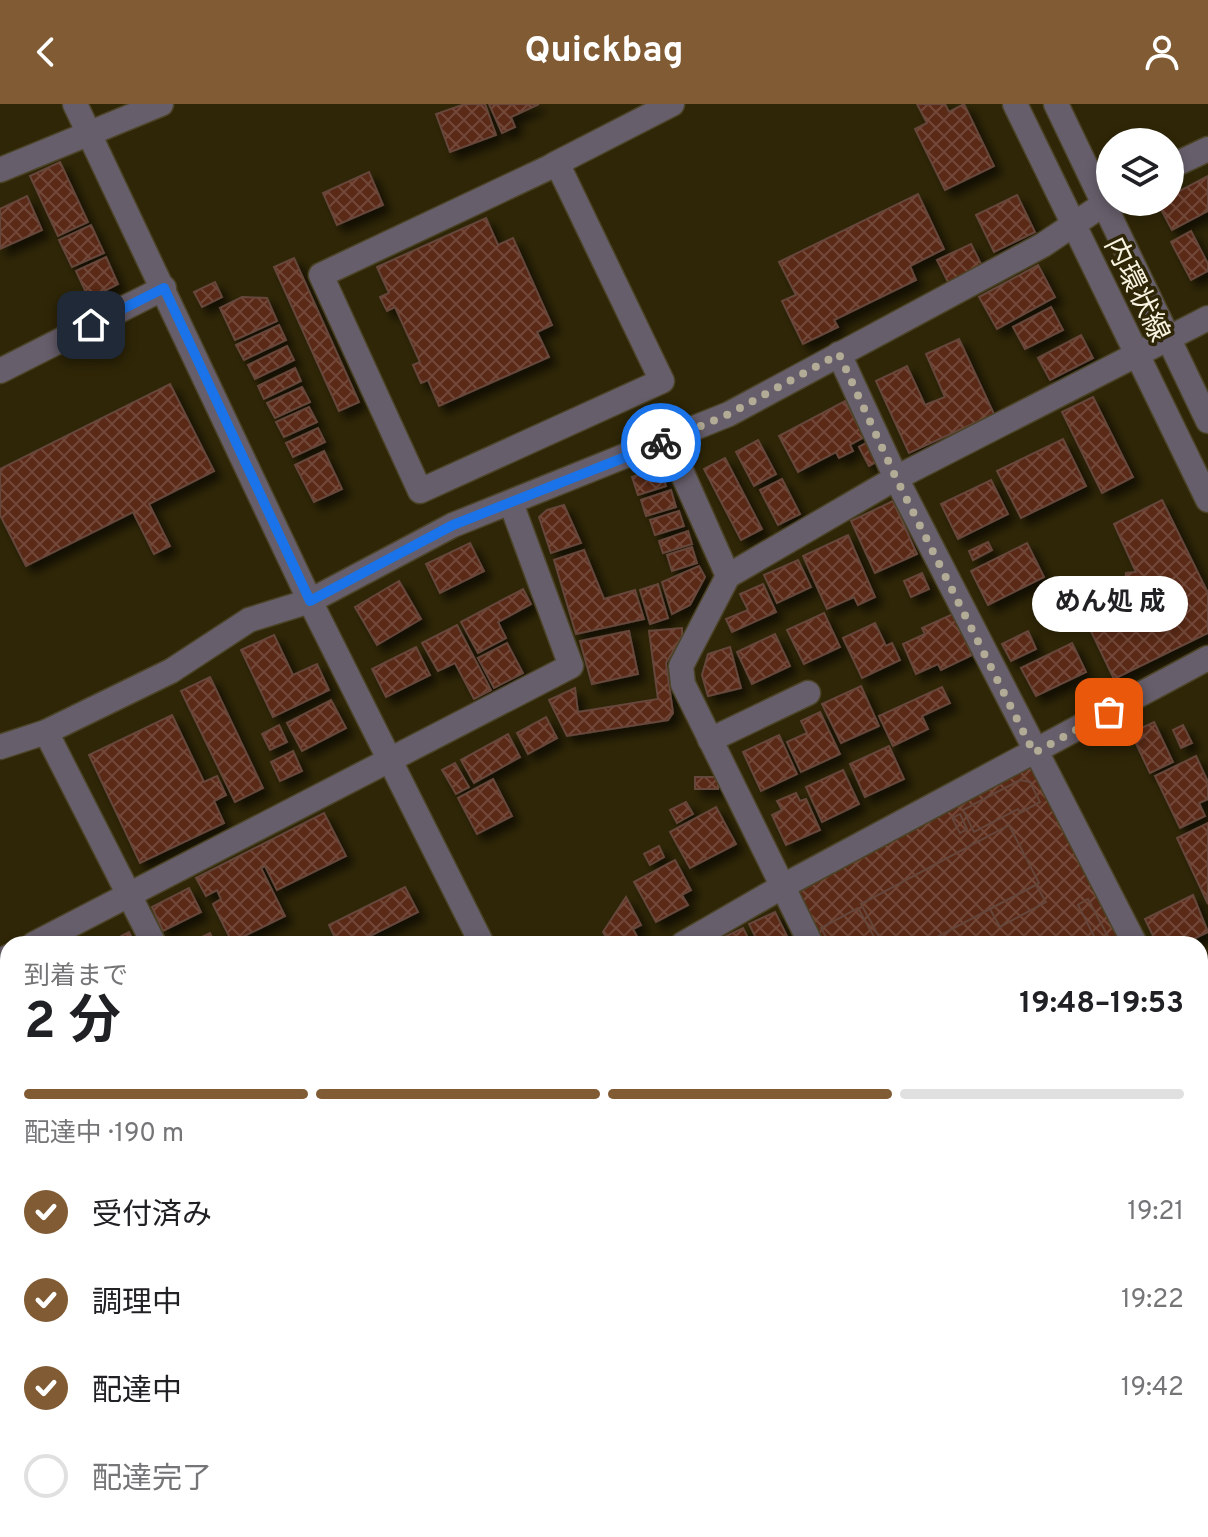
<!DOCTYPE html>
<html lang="ja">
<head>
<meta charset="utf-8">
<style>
	:root { --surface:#fff; --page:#f6f6f6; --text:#202124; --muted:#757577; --line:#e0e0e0; --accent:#805b34 }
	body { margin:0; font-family:Overpass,"Noto Sans JP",sans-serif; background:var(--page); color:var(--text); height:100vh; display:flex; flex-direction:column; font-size:30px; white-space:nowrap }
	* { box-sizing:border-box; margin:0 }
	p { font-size:26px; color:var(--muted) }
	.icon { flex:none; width:44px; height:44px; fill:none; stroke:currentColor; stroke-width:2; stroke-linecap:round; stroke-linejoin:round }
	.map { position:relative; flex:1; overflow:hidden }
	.panel { position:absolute; left:0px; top:832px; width:1208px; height:602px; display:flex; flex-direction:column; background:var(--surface); border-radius:24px 24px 0 0; box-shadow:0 4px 12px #0003 }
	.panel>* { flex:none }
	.fabs { position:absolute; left:1096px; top:24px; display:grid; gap:16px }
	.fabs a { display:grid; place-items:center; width:88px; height:88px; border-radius:50%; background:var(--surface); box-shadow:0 4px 12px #0003; font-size:40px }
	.pin { position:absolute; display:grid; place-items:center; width:68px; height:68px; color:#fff; margin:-34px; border-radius:16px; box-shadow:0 4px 12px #0006 }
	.courier { position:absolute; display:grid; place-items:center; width:80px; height:80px; margin:-40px; border:6px solid #1a73e8; border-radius:50%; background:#fff; color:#222; box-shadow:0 2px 10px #0007 }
	.bubble { position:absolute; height:56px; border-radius:28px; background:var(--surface); box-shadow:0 4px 12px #0003; font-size:26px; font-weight:700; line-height:56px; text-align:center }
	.summary em { font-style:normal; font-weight:700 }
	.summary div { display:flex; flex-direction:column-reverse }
	.summary { display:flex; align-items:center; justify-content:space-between; height:136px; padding:0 24px }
	h1 { font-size:52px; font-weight:700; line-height:60px }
	.bar { display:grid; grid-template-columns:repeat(4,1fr); gap:12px 8px; align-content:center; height:96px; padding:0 24px }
	.bar i { height:10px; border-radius:6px; background:var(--line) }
	.bar .selected { background:var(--accent) }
	.bar p { grid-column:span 4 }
	ol { padding:0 24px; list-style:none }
	li { display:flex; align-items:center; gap:24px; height:88px }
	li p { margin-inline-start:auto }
	li .icon { padding:8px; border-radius:50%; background:var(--accent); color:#fff; stroke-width:4 }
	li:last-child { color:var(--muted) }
	li i { width:44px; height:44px; border:4px solid var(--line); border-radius:50% }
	header { display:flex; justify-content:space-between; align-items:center; height:104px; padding:0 24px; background:var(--accent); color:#fff; font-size:36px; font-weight:700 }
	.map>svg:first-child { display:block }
	.building { fill:url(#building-cross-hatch); stroke:#66463b; stroke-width:2; filter:url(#shadow) }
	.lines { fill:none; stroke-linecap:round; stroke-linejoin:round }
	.minor-casing { stroke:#4b4326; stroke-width:27 }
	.minor { stroke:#665e6a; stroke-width:24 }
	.done { stroke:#b2ab95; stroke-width:8; stroke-dasharray:0 14.4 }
	.route { stroke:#1a73e8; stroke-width:10 }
	.labels { text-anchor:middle; stroke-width:7; stroke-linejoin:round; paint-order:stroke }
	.street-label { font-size:28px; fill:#f8f3e1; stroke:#2f2607 }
</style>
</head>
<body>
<header><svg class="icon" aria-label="back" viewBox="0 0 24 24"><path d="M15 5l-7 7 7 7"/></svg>Quickbag<svg class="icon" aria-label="person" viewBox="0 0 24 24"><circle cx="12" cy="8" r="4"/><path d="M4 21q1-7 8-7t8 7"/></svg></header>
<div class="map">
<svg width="1208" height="1433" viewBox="0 0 1208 1433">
	<defs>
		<pattern id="building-cross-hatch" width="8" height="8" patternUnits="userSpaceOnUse" patternTransform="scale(2)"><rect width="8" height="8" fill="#5a2917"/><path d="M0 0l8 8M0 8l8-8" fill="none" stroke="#724838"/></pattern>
		<filter id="shadow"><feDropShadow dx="7" dy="7" stdDeviation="4" flood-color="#0009"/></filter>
	</defs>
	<rect width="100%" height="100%" fill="#2f2607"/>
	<g class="building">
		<path d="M465 0H485L496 31 450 48 436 10Z"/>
		<path d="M489 0H539L511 13 515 23 502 29Z"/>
		<path d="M917 0H945L949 8 964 0 994 62 945 86 915 25 927 19Z"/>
		<path d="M60 58 88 118 58 132 30 72Z"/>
		<path d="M369 68 383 101 337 121 323 89Z"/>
		<path d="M1208 72V107L1172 126 1157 98H1170V92Z"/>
		<path d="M918 90 944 145 910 162 916 176 834 216 838 223 803 240 782 197 796 191 779 158Z"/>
		<path d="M1017 91 1035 128 994 148 976 111Z"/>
		<path d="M27 92 42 126 0 145V105Z"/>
		<path d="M486 114 498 141 513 134 552 221 537 228 549 253 439 302 428 276 421 279 413 261 420 258 395 203 387 207 380 193 389 189 377 163Z"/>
		<path d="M91 121 104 149 72 163 59 136Z"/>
		<path d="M1191 127 1208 160V167L1191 176 1171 138Z"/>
		<path d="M971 140 982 162 948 178 937 156Z"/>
		<path d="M106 153 118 180 89 195 76 167Z"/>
		<path d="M294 154 359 298 339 307 274 163Z"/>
		<path d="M1038 161 1055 193 997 225 979 193Z"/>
		<path d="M215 178 222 193 202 203 194 188Z"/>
		<path d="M242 193 267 194 277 217 235 236 220 204Z"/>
		<path d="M1051 203 1063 226 1025 245 1013 223Z"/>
		<path d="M279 221 286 236 244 256 236 241Z"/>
		<path d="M1081 231 1093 254 1050 276 1038 254Z"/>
		<path d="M959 235 994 310 909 349 876 277 907 262 925 301 945 293 926 250Z"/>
		<path d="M287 242 294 256 255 275 248 261Z"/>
		<path d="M295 264 301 277 264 295 258 282Z"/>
		<path d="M170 280 214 367 149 400 170 442 154 450 133 408 26 462 0 411V365Z"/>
		<path d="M302 283 310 298 275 314 267 299Z"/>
		<path d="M1093 293 1133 373 1102 389 1062 308Z"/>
		<path d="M845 297 864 333 850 341 853 347 839 354 836 348 798 368 779 332Z"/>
		<path d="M309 303 317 318 284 333 276 318Z"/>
		<path d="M318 324 325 338 293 353 286 339Z"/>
		<path d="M1063 335 1086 382 1021 414 997 367Z"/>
		<path d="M758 336 776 370 754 382 736 348Z"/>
		<path d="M868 338 878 357 869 362 859 343Z"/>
		<path d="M324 347 342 385 314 398 295 361Z"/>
		<path d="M725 354 762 425 741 436 704 365Z"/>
		<path d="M660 364 666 382 638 391 632 373Z"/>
		<path d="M782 375 800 410 778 421 760 386Z"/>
		<path d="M991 376 1008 410 958 435 941 400Z"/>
		<path d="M671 386 676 403 646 412 641 396Z"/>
		<path d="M1162 396 1208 489V529L1114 575 1087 519 1130 498 1122 495 1126 469 1136 468 1114 420Z"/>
		<path d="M893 397 917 450 875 469 851 417Z"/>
		<path d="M564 401 581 439 551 449 539 413 547 406Z"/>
		<path d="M679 407 684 422 655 431 650 416Z"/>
		<path d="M688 427 692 440 663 449 659 437Z"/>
		<path d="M848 431 875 493 858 501 854 493 827 505 803 452Z"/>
		<path d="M988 438 992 446 973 456 969 447Z"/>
		<path d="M470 439 484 467 440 489 426 460Z"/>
		<path d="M1027 439 1044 473 988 501 971 467Z"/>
		<path d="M692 443 697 459 672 467 667 451Z"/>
		<path d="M584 446 604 495 635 486 644 515 576 530 554 456Z"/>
		<path d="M798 456 811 483 777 499 764 471Z"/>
		<path d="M699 462 705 473 690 501 672 510 662 478Z"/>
		<path d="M922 469 929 485 911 493 904 477Z"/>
		<path d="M399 477 421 515 377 541 355 503Z"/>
		<path d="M658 480 668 514 650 520 640 486Z"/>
		<path d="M763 480 776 508 732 528 726 515 748 506 740 490Z"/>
		<path d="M523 485 531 500 498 518 506 534 478 549 461 518Z"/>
		<path d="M824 509 840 543 804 560 787 526Z"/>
		<path d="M953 510 972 551 941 566 938 560 916 570 903 540 925 530 922 524Z"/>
		<path d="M875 519 886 542 892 539 900 556 862 574 843 534Z"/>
		<path d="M457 521 491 586 474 595 455 559 438 567 422 539Z"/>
		<path d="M682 524V532L666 559 673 609 668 616 567 632 549 596 575 584 578 608 658 595 649 527Z"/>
		<path d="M629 527 638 570 592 580 580 537Z"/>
		<path d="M1028 527 1036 545 1011 557 1002 540Z"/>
		<path d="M775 530 790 562 752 580 737 548Z"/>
		<path d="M274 531 293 571 317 560 329 586 273 613 241 546Z"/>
		<path d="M507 539 523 569 494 584 478 554Z"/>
		<path d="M1072 539 1086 568 1036 592 1021 564Z"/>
		<path d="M416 543 430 571 386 593 372 565Z"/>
		<path d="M730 543 741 584 708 592 702 571 708 550Z"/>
		<path d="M210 573 263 684 235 698 181 587Z"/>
		<path d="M861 582 879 622 841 639 822 600Z"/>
		<path d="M942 583 950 599 922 612 928 625 893 642 879 612Z"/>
		<path d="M331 596 346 624 302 647 287 619Z"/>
		<path d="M820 608 840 650 801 668 787 638 807 629 801 617Z"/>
		<path d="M172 611 204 678 217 672 226 691 214 697 224 719 140 759 89 651Z"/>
		<path d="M546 613 557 634 528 650 517 629Z"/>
		<path d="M1154 618 1173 658 1150 669 1131 629Z"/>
		<path d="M279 621 287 638 270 646 262 630Z"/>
		<path d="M1183 621 1192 639 1181 644 1173 626Z"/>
		<path d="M508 630 520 653 474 679 461 656Z"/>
		<path d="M779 631 797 670 761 687 743 648Z"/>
		<path d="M889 642 904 675 865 693 850 660Z"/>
		<path d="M293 647 302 667 280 677 271 658Z"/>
		<path d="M1196 652 1208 678V695L1199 699 1205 712 1180 724 1155 672Z"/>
		<path d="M455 659 469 683 456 690 442 666Z"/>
		<path d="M1031 660 1126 840H818L796 789Z"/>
		<path d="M843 666 859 700 822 718 806 683Z"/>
		<rect x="695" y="673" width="23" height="12"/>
		<path d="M493 675 512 712 477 730 458 694Z"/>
		<path d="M1020 676 1030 678 1040 698 1020 709 1018 705 974 728 963 706Z"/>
		<path d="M796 689 800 697 806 695 820 726 786 741 772 711 782 706 777 697Z"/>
		<path d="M686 698 693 710 677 719 670 706Z"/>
		<path d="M716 703 736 740 690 764 670 728Z"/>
		<path d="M324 709 346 752 277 786 265 762 261 764 285 812 232 838 213 800 221 795 217 786 206 792 196 774Z"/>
		<path d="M960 710 967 725 960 729 952 714Z"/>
		<path d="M1208 719V800L1177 734Z"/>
		<path d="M1009 721 1039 779 924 840H883L861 800Z"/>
		<path d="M659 742 664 753 650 761 644 750Z"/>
		<path d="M675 756 691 786 682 791 688 801 656 818 634 778Z"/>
		<path d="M1036 781 1046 798 1000 823 990 805Z"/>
		<path d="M405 783 418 808 354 840H338L329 821Z"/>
		<path d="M189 784 201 808 163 827 152 803Z"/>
		<path d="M1193 791 1208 828 1183 840H1157L1145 815Z"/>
		<path d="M626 793 641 821 633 825 641 840H610L603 828Z"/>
		<path d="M1088 795 1112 840H1098L1078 801Z"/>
		<path d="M858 804 878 840H830L821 824Z"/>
		<path d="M775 808 789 836 781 840H759L749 820Z"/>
		<path d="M743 824 751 840H717L716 837Z"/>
		<path d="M129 828 135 840H106Z"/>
		<path d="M210 829 215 840H187Z"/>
		<path d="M8 886V930L0 934V890Z"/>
		<path d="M1208 919V948L1203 951 1200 922Z"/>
		<path d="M8 944V989L4 992 0 984V948Z"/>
		<path d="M0 1034 8 1050V1061L0 1065Z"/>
		<path d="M8 1098V1138L3 1141 0 1102Z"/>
		<path d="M1208 1148V1170L1200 1156Z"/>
		<path d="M1208 1273V1324L1200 1328V1277Z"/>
		<path d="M1200 1377 1205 1387 1208 1385V1426L1202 1429Z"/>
		<path d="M46 1426H72L75 1433H50Z"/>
		<path d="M112 1426H164L160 1433H108Z"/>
		<path d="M179 1426H230L236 1433H175Z"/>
		<path d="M652 1426H673L676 1431 656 1433Z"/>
		<path d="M683 1426H706L692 1433H686Z"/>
		<path d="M915 1426H935L938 1433H901Z"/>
		<path d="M1110 1426H1135L1122 1433H1114Z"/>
		<path d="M1155 1426H1182L1169 1433H1158Z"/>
	</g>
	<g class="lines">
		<defs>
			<g id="minor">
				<path d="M75 0 310 497 482 840"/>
				<path d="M1015 0 1208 396"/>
				<path d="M1056 0 1208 317"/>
				<path d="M557 59 662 277 420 387 321 171 550 63 557 59 672 0"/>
				<path d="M1170 63 1208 45"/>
				<path d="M0 66 161 0"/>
				<path d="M839 250 896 374 1135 840"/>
				<path d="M0 267 164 184"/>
				<path d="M668 337 728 472"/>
				<path d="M46 628 154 840"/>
				<path d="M710 636 808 589"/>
				<path d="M0 643 46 628 171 567 249 516 310 497 453 421 729 310 1043 141 1110 96"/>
				<path d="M34 840 571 562 511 399"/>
				<path d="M683 840 785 781 1208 554"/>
				<path d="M811 840 683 580 681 562 728 472 896 374 1208 214"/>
				<path d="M0 857 8 853"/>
				<path d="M1200 892 1208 887"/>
				<path d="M1200 972 1208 989"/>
				<path d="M0 1007 8 1003"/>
				<path d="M0 1176 8 1192"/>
				<path d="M1200 1259 1208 1255"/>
				<path d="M0 1364 8 1379"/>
				<path d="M32 1426 35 1433"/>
				<path d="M439 1426 442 1433"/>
				<path d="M768 1426 772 1433"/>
				<path d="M1092 1426 1096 1433"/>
				<path d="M92 1433 95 1426"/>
				<path d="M360 1433 369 1426"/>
				<path d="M859 1433 873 1426"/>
			</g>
		</defs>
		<use href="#minor" class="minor-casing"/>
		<use href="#minor" class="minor"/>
	</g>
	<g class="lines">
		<path class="done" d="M661 339 729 310 839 250 896 374 1034 649 1109 608"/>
		<path class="route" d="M91 221 164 184 310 497 453 421 661 339"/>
	</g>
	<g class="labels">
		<g class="street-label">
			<text transform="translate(1138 185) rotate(64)" y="10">内環状線</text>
		</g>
	</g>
</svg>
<div class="fabs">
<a><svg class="icon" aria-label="layers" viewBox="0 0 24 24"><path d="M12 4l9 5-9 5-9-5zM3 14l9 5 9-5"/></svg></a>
</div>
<div class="pin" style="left:1109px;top:608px;background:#ea580c"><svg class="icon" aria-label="bag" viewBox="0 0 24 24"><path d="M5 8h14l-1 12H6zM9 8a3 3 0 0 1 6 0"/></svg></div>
<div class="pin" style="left:91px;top:221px;background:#1f2937"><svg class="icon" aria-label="home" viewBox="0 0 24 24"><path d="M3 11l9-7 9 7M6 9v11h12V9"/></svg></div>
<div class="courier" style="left:661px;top:339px"><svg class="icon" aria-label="bike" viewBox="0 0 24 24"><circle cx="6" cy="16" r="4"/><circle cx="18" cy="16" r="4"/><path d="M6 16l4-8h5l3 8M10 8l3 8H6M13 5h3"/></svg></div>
<div class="bubble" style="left:1032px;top:472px;width:156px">めん処 成</div>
<section class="panel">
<div class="summary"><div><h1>2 分</h1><p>到着まで</p></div><em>19:48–19:53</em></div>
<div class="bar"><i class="selected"></i><i class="selected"></i><i class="selected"></i><i></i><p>配達中 · 190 m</p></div>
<ol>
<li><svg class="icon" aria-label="check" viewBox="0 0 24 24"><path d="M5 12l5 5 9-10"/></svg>受付済み<p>19:21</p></li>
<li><svg class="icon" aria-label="check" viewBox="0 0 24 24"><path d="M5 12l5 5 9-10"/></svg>調理中<p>19:22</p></li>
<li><svg class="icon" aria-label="check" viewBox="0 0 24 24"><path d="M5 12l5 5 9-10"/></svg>配達中<p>19:42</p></li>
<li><i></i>配達完了</li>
</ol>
</section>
</div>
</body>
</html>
